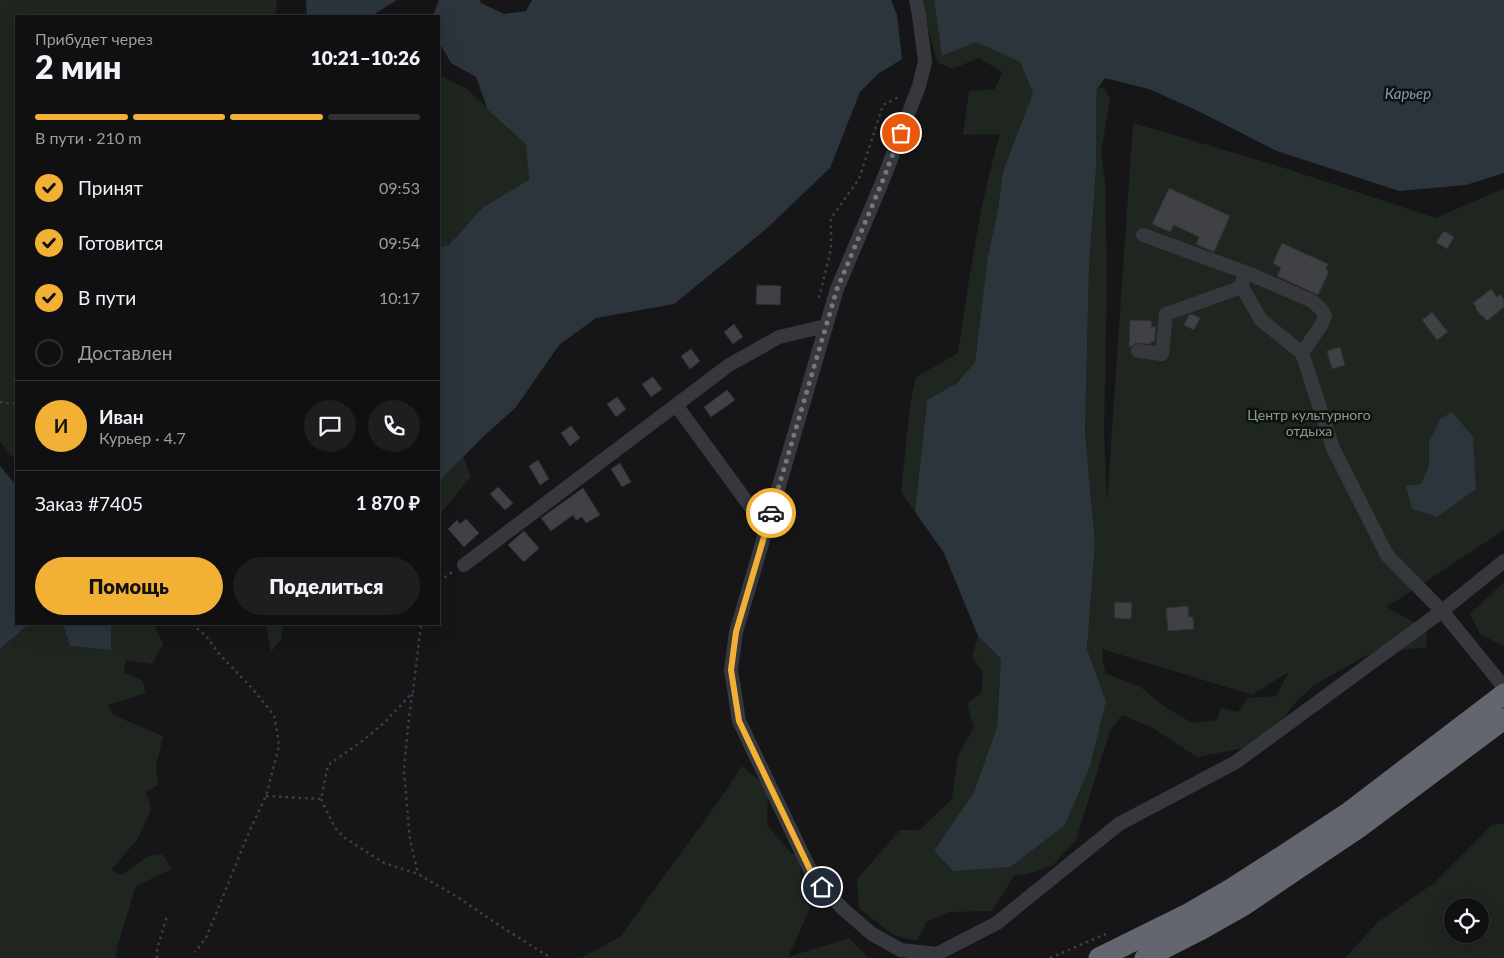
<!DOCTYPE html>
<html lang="ru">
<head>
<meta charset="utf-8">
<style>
	:root { --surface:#101012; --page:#1e1e20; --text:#f1f3f6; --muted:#9c9d9f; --line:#303032; --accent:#f2b134 }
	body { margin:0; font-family:Lato,sans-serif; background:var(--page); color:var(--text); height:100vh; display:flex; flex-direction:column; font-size:19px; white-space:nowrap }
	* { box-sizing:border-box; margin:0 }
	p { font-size:16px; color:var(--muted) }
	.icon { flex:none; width:28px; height:28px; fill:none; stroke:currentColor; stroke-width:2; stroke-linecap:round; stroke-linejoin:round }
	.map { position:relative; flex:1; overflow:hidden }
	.drawer { position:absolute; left:15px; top:15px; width:425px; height:610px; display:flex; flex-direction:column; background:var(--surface); border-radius:0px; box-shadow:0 5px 20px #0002,0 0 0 1px var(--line) }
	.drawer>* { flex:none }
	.controls { position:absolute; left:1444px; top:898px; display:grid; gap:10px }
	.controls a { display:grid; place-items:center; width:45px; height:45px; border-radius:50%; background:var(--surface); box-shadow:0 5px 20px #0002,0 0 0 1px var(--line); font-size:25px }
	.pin { position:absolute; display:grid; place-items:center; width:42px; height:42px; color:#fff; margin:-21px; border:2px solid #fff; border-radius:50%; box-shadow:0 1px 5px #0007 }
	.courier { position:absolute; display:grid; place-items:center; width:50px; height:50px; margin:-25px; border:4px solid #f2b134; border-radius:50%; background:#fff; color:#222; box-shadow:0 1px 6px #0007 }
	.head em { font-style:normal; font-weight:800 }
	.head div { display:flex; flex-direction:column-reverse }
	.head { display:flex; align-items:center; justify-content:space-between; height:85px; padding:0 20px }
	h1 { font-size:32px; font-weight:800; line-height:38px }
	.bar { display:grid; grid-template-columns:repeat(4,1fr); gap:8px 5px; align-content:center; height:60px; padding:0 20px }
	.bar i { height:6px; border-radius:4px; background:var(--line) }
	.bar .current { background:var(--accent) }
	.bar p { grid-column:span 4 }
	.line { display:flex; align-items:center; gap:12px; padding:0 20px; border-top:1px solid var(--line) }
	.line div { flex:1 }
	.round { display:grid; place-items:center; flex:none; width:52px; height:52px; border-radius:26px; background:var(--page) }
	ol { padding:0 20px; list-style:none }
	li { display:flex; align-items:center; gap:15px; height:55px }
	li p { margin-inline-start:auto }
	li .icon { padding:5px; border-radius:50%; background:var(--accent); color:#111; stroke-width:4 }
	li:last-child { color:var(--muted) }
	li i { width:28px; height:28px; border:2px solid var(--line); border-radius:50% }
	.button { display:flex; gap:10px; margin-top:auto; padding:10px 20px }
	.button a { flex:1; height:58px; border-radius:30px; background:var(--accent); color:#111; font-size:20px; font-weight:800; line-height:58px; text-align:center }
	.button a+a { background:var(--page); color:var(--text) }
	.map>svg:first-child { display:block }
	.green { fill:#1e261f; fill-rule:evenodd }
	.water { fill:#2c353c }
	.building { fill:#404145; stroke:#303034 }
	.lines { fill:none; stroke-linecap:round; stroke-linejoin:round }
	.path { stroke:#3d3f44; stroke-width:2.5; stroke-dasharray:2.5 4; stroke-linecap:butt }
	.minor { stroke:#37383d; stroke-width:14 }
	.highway { stroke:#63666e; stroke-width:21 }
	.done { stroke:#757880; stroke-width:5; stroke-dasharray:0 9 }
	.route { stroke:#f2b134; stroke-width:6 }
	.labels { text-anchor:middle; stroke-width:5; stroke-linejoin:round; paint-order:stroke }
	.park-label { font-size:14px; fill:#7fa381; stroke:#111113 }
	.water-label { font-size:15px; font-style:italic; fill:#7f9bb3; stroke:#111113 }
</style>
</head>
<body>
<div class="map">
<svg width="1504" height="958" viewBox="0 0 1504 958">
	<rect width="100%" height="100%" fill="#161618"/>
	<g class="green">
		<path d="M0 0H277L275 16H16V459L9 453 0 441Z"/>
		<path d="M924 0H934L942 56 976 42 1020 62 1033 93 1003 171 998 210 988 255 975 362 957 383 927 400 915 512 901 492 910 405 916 377 958 353C969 280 979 205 1000 134L963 135 969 91 995 89 1002 72 979 58 952 69 939 63 936 59 926 20Z"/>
		<path d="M439 77H442L467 89 527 144 529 181 482 208 449 245 439 247Z"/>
		<path d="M1104 87 1110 100 1101 152 1105 181 1107 280 1104 435 1107 502 1133 123 1272 164 1436 218 1504 188V530L1387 607 1427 630 1426 647 1367 655 1313 686 1296 702 1265 744 1197 757 1153 728 1122 715 1110 731 1076 840 1054 864 1029 874 1014 876 992 911 949 912 926 922 917 941 893 935 859 908 857 879 900 830H919L952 799 958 756 974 727 967 704 981 693 983 672 972 657 978 636 1001 659 997 727 974 792 935 851 953 871 1106 701 1087 649 1095 543 1085 432 1089 269 1096 170V105L1097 89ZM1102 649 1252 695 1289 672 1276 696 1248 698 1238 712 1221 708 1217 720 1192 723 1167 708 1139 686 1106 674 1103 661Z"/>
		<path d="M463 457 471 476 443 511 439 513V481Z"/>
		<path d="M1504 582V646H1503L1480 634 1470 614Z"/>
		<path d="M29 624H63L70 646 111 650V624H154L163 644 152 664 126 660 124 673 142 680 146 693 108 705 113 715 163 736 156 767 158 785 146 792 151 810 137 840 111 870 122 875 148 856 162 854 172 869 136 886 118 944 115 958H0V649Z"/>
		<path d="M266 624H283L281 639 271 652Z"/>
		<path d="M742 766 768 788 767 825 792 854 799 853 803 900 811 906 788 957 849 938 868 958H581L620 937 720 799Z"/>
		<path d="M1504 823V958H1345L1378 922 1434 883 1492 825ZM1452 906H1480V934H1452Z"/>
	</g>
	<g class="water">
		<path d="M306 0H397L371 16H307Z"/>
		<path d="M439 0H479L481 3 504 14 526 11 532 0H891L897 15 902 59 878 74 860 92 830 168 765 230 674 304 596 318 559 345 516 407 484 436 439 481V247L449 245 482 208 529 180 526 144 488 110 476 77 451 63 439 42V16H433Z"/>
		<path d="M934 0H1504V173L1466 185 1399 191 1277 151 1196 110 1149 89 1105 78 1097 89 1096 104V170L1089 269 1085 432 1095 543 1087 649 1106 701 1090 766 1065 825 1010 867 953 871 934 851 974 792 997 727 1001 659 978 636 944 553 915 512 927 400 957 383 975 362 988 255 998 210 1003 171 1033 93 1020 62 976 42 942 56Z"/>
		<path d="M1452 412 1473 437 1476 489 1437 517 1412 509 1406 486 1421 484 1429 466V442L1440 419Z"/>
		<path d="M0 466 16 485V624H29L0 649Z"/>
		<path d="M63 624H111V650L70 646Z"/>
	</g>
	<g class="building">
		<path d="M1169 188 1230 216 1214 252 1196 244 1199 237 1174 225 1170 232 1152 224Z"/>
		<path d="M1444 231 1454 237 1447 249 1436 242Z"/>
		<path d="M1282 243 1328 264 1326 269 1329 271 1318 295 1277 276 1281 268 1273 263Z"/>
		<path d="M757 285 781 286 780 305 756 304Z"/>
		<path d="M1491 289 1497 297 1500 294 1504 300V307L1487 321 1482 315 1481 316 1475 308 1476 307 1473 303Z"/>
		<path d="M1432 312 1448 332 1437 340 1422 320Z"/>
		<path d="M1192 314 1200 318 1194 330 1184 325 1189 315Z"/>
		<path d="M1130 320 1152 321 1151 327H1156L1154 342 1151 341V344L1135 343 1131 347H1129Z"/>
		<path d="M734 324 743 337 733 344 724 332Z"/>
		<path d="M1340 347 1345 365 1332 369 1327 351Z"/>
		<path d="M691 349 700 361 690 369 681 356Z"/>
		<path d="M653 377 662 389 651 397 642 384Z"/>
		<path d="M727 390 735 400 711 417 704 407Z"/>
		<path d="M617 397 626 409 616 417 607 404Z"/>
		<path d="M571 426 580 438 570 446 561 433Z"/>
		<path d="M538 460 549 479 540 485 529 466Z"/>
		<path d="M620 463 631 482 622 487 611 469Z"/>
		<path d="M498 487 513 503 505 510 490 494Z"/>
		<path d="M583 488 600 515 586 523 582 517 576 520 573 515 551 531 541 518Z"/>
		<path d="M466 519 479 533 464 547 448 529 457 520 460 524Z"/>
		<path d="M524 531 539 548 524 562 508 545Z"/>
		<path d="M1115 602 1132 603 1131 619 1114 618Z"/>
		<path d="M1188 606 1189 617H1193L1194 629 1168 631 1166 608Z"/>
	</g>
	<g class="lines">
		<g class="path">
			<path d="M819 298 831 249V218L859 179 883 105 901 96"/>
			<path d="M0 402 16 404"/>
			<path d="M439 581 454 571"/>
			<path d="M192 624 206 636 220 655 251 687 274 715 277 731 279 746 266 796 249 832 206 938 195 952"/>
			<path d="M412 694 408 727 404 770 410 840 418 874"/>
			<path d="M266 796 321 799 328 765 361 742 385 722 413 692 421 624"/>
			<path d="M321 799 335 828 345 838 384 863 418 874 459 898 494 922 551 958"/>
			<path d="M157 958V949L167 916"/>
			<path d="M1050 958 1108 933"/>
		</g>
		<g class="minor">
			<path d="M916 0 919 15 925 62 919 86 883 180 837 289 736 632 731 670 739 721 813 876 842 908 872 934 901 950 937 954 997 923 1119 824 1236 762 1442 611 1504 561"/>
			<path d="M1143 235 1250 274 1312 301 1321 309 1325 316 1322 324 1302 353 1333 448 1387 555 1442 611 1504 687"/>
			<path d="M1243 278 1242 287 1261 320 1302 353"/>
			<path d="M1138 351 1162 354 1166 314 1242 287"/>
			<path d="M676 405 766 528"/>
			<path d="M464 565 729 365 779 337 826 326"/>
		</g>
		<g class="highway">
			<path d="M1099 958 1186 915 1231 889 1284 855 1348 813 1504 694"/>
			<path d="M1145 958 1198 931 1244 905 1294 871 1358 828 1504 719"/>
		</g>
	</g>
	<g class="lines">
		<path class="done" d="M771 513 837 289 883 180 901 133"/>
		<path class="route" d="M771 513 736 632 731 670 739 721 813 876 822 887"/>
	</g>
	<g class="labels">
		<g class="park-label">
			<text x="1309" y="420">Центр культурного<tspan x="1309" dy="16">отдыха</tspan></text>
		</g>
		<g class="water-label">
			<text x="1408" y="99">Карьер</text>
		</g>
	</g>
</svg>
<div class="controls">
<a><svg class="icon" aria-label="locate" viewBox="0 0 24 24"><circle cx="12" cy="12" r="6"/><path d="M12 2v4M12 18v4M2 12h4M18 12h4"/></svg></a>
</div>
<div class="pin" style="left:901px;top:133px;background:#ea580c"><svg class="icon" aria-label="bag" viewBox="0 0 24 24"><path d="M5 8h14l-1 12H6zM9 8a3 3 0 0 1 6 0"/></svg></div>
<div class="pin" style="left:822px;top:887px;background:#1f2937"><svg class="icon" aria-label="home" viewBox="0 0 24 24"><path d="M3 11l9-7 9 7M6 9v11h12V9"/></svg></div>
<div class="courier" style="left:771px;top:513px"><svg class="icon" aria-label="car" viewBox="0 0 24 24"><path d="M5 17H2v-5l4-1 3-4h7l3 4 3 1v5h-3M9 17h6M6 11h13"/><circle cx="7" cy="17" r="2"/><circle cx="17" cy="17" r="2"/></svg></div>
<section class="drawer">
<div class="head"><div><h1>2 мин</h1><p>Прибудет через</p></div><em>10:21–10:26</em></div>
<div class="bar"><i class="current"></i><i class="current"></i><i class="current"></i><i></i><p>В пути · 210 m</p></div>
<ol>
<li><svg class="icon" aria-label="check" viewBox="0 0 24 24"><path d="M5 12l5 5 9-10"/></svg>Принят<p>09:53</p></li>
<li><svg class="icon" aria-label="check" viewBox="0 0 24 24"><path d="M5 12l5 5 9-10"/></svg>Готовится<p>09:54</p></li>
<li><svg class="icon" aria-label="check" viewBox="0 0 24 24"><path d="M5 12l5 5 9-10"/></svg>В пути<p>10:17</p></li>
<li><i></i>Доставлен</li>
</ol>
<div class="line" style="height:90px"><b class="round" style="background:var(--accent);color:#111">И</b><div><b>Иван</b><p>Курьер · 4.7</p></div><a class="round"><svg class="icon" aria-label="chat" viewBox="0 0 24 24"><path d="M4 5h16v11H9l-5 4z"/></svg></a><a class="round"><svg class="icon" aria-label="phone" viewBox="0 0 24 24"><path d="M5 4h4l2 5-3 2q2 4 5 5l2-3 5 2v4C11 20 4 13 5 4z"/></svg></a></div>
<div class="line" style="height:65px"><div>Заказ #7405</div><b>1 870 ₽</b></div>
<div class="button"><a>Помощь</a><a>Поделиться</a></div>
</section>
</div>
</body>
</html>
